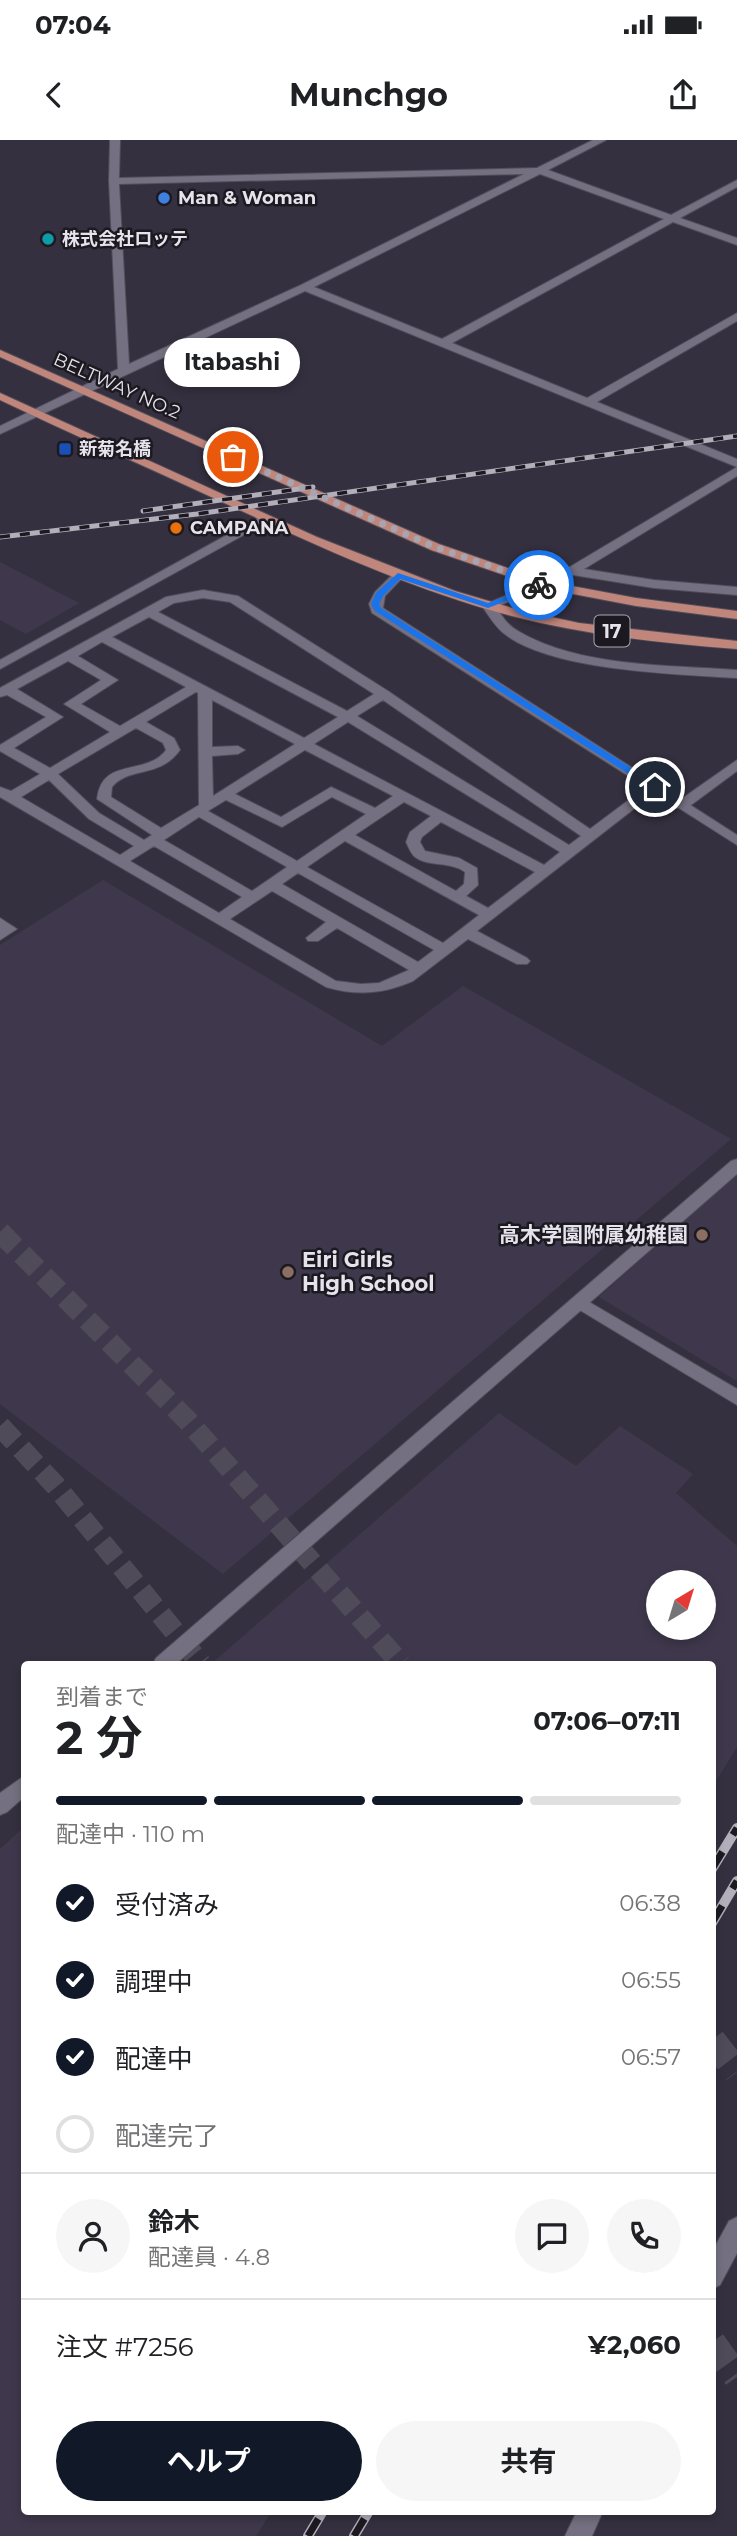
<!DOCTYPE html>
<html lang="ja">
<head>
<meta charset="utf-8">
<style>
	:root { --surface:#fff; --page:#f6f6f6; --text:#202124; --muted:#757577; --line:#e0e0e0; --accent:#111827 }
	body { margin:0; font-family:Montserrat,"Noto Sans JP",sans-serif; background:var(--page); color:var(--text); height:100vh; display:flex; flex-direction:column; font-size:26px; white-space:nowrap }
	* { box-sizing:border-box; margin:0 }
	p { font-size:23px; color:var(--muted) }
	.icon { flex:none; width:38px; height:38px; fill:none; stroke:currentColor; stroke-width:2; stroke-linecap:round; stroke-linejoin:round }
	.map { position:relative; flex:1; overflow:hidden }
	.panel { position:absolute; left:21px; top:1521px; width:695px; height:854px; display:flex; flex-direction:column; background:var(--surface); border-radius:7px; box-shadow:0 4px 10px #0003 }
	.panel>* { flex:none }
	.needle { width:46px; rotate:38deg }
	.fabs { position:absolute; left:646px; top:1430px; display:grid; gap:14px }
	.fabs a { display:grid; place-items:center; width:70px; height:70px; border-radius:50%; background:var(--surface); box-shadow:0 4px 10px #0003; font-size:35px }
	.pin { position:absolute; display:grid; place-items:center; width:60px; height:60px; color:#fff; margin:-30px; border:4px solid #fff; border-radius:50%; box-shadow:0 2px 7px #0007 }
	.courier { position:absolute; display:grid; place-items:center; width:70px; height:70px; margin:-35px; border:5px solid #1a73e8; border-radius:50%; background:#fff; color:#222; box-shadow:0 2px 9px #0007 }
	.bubble { position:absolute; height:49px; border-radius:24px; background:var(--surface); box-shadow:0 4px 10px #0003; font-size:23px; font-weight:700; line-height:49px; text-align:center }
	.head em { font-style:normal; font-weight:700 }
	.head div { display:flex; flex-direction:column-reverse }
	.head { display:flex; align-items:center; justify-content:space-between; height:119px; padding:0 35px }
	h1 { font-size:46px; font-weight:700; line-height:52px }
	.bar { display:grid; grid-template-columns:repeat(4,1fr); gap:10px 7px; align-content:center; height:84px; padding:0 35px }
	.bar i { height:9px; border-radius:5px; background:var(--line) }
	.bar .active { background:var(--accent) }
	.bar p { grid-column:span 4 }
	.line { display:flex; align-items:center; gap:18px; padding:0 35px; border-top:2px solid var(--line) }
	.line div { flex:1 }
	.round { display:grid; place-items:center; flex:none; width:74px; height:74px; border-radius:37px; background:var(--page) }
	ol { padding:0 35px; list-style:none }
	li { display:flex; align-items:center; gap:21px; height:77px }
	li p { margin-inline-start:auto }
	li .icon { padding:7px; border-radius:50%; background:var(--accent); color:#fff; stroke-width:4 }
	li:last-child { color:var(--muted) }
	li i { width:38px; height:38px; border:4px solid var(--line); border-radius:50% }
	.button { display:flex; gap:14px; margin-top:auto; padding:14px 35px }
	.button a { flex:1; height:80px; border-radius:42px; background:var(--accent); color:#fff; font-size:28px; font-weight:700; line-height:80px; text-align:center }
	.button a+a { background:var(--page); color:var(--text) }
	.status { display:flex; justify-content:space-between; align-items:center; height:49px; padding:0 35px; background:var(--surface); direction:ltr }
	.status svg { height:19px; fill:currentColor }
	header { display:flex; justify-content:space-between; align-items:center; height:91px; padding:0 35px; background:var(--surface); font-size:32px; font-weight:700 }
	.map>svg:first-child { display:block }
	.built { fill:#3f384c; fill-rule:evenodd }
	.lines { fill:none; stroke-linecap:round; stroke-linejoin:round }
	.highway-tunnel-far1 { stroke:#504b59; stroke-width:21; stroke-dasharray:21 10; stroke-linecap:butt }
	.highway-tunnel { stroke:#504b59; stroke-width:27; stroke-dasharray:27 13; stroke-linecap:butt }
	.lane-casing { stroke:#514d59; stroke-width:2 }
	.street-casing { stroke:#514d59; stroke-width:2 }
	.primary-casing { stroke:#514d59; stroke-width:2 }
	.lane { fill:#757081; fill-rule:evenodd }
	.street { fill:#757081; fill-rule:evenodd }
	.primary { fill:#c0867c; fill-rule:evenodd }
	.rail-far1-casing { stroke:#b2aeba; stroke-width:5 }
	.rail-casing { stroke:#b2aeba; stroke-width:10 }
	.rail-far1 { stroke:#1c1a20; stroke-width:3.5; stroke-dasharray:10; stroke-linecap:butt }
	.rail { stroke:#1c1a20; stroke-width:7; stroke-dasharray:20; stroke-linecap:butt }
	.route { fill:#1a73e8 }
	.done { stroke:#a8a4b0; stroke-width:7; stroke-dasharray:0 12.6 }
	.shop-dot { fill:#3f7fe0; stroke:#1c1a20; stroke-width:2.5 }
	.culture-dot { fill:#0f9aa8; stroke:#1c1a20; stroke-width:2.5 }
	.transit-dot { fill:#1a4fb4; stroke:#1c1a20; stroke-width:2.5 }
	.food-dot { fill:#e8710a; stroke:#1c1a20; stroke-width:2.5 }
	.education-dot { fill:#8d6e63; stroke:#1c1a20; stroke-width:2.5 }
	.labels { text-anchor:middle; stroke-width:5; stroke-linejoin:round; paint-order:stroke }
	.far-poi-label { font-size:18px; font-weight:bold; fill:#e6e3ed; stroke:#1c1a20; text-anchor:start }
	.far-street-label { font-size:18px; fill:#e6e3ed; stroke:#1c1a20 }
	.shield { fill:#1c1a20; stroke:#a9a7b0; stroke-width:2 }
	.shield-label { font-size:19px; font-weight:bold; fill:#e6e3ed }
	.poi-label { font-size:21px; font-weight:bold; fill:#e6e3ed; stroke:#1c1a20; text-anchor:end }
</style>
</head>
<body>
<div class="status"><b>07:04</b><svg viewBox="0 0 49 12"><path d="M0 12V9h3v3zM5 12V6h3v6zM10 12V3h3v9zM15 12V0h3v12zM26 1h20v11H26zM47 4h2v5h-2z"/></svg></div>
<header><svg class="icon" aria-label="back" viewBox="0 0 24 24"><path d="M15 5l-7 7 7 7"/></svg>Munchgo<svg class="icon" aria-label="share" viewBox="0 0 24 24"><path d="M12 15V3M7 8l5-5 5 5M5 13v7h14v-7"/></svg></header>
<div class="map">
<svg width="737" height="2396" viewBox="0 0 737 2396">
	<rect width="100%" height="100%" fill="#35303f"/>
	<g class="built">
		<path d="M0 422 79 463 26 494 0 480Z"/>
		<path d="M103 740 382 906 463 846 731 999 223 1434 0 1264V805Z"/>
		<path d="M737 1033V1241L599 1157Z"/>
		<path d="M499 1273 576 1326 620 1286 693 1334 676 1353 737 1406V1607L712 1648V1524H211ZM658 1442H704V1488H658Z"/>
		<path d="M24 1687V2371H272L256 2396H0V1709Z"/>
	</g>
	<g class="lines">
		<g class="highway-tunnel-far1">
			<path d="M0 1092 188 1281 401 1524"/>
			<path d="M0 1286 55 1345 201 1524"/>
		</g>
		<g class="highway-tunnel">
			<path d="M712 1900 737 1932"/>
			<path d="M712 2202 737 2237"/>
		</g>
		<defs>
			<g id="lane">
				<path d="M203 450 238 456 388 551 590 689 650 644 655 643 662 647 477 791 527 818 530 821 527 824H517L468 799 413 841C383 854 357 856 326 847L0 657V647L11 651 40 634 0 611V605L46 577 7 555 0 557V548L166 457ZM203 458 230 462 374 554 347 571 158 472 174 463ZM149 477 338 577 304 598 112 497ZM102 502 186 547 120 586 81 564 118 540 78 516ZM68 521 101 540 64 564 110 592 50 628 14 608 63 577 17 549ZM196 552 198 553 199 665 161 688 111 657 112 647C129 626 159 639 180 610L174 598 146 582ZM212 560 295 604 213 656 212 616 238 614 245 610 238 606 212 607ZM383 560 581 696 569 705 357 576ZM348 582 560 712 544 725 314 604ZM136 588 163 603 166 610C146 637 102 616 97 659L152 695 144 700 99 673 58 634ZM305 610 393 656 375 668 331 647 281 677 235 654ZM49 640 89 679 134 706 120 715 21 657ZM332 657 366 674 297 721 208 671 226 660 282 687ZM404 662 431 676 410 692 406 702C408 706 411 714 415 717 428 727 450 721 465 732L464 744 456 751 355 695ZM199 677 287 727 252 751 164 700ZM441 682 535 732 488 768 466 756 478 745 477 728 459 718 425 711 420 702 422 697ZM345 701 479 775 443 803 307 727ZM154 706 242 757 219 773 130 721ZM298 733 434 810 418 822 282 744ZM272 751 326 782 306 798 308 801H318L337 788 409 830 379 843 361 844 336 841 230 779Z"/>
				<path d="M737 620V631L687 668H677V662Z"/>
				<path d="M579 1156 737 1249V1265L573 1166 570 1162 573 1158Z"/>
			</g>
			<g id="street">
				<path d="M110 0H120L119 38 537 28 593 0H606L548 30 671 75 737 40V47L680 78 737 98V105L673 82 452 203 587 258 737 173V181L597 262 737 319V327L305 151 0 294V286L118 229 109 41ZM524 34 301 145 129 224 119 44ZM540 34 664 79 442 199 314 147Z"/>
				<path d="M737 327V336L584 429 654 440 737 447V455L654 448 573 435 496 467C502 476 508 486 518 491 578 527 669 525 737 530V538C676 534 555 531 506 495 496 488 489 476 482 466L568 428Z"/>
				<path d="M265 374 271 378 269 381 0 529V520Z"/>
				<path d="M398 432 404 436 385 456 383 468 737 695V705L372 473 369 464 375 452 394 433Z"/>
				<path d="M0 778 17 789 0 800Z"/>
				<path d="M737 1019V1034L176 1524H153L156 1518 731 1021Z"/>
				<path d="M24 1636V1657L7 1672 0 1675V1653Z"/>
				<path d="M737 2077V2113L720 2145 712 2149V2112L729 2081Z"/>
				<path d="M577 2371H603L592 2396H565Z"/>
			</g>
			<g id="primary">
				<path d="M0 210 439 404 545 441 636 458 737 471V479L636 466 542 448 431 410 0 217Z"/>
				<path d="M0 253 317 397 455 451 519 470 579 483 737 501V509C661 503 585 495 512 476 406 448 307 401 207 355 138 323 69 293 0 260Z"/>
			</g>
		</defs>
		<use href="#lane" class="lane-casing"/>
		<use href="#street" class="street-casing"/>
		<use href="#primary" class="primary-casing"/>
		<use href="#lane" class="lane"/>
		<use href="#street" class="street"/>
		<use href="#primary" class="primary"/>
		<defs>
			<g id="rail-far1">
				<path d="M143 371 313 347"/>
				<path d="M0 397 197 374 737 296"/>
			</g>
			<g id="rail">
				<path d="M712 1729 737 1688"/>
				<path d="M712 1783 737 1741"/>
				<path d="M308 2396 323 2371"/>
				<path d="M354 2396 369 2371"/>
			</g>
		</defs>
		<use href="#rail-far1" class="rail-far1-casing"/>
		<use href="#rail" class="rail-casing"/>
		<use href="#rail-far1" class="rail-far1"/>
		<use href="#rail" class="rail"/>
	</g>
	<path class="route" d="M398 433 488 463 542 443V447L488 468 400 439 383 456 379 464 381 468 658 645V649H652L375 471 371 464 376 453Z"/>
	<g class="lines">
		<path class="done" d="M233 317 435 407 542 444 539 445"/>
	</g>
	<circle class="shop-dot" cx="164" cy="58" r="7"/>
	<circle class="culture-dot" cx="48" cy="99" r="7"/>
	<rect class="transit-dot" x="58" y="302" width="14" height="14" rx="3.5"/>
	<circle class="food-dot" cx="176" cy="388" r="7"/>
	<g class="education-dot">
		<circle cx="702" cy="1095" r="7"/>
		<circle cx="288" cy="1132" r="7"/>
	</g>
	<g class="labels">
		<g class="far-poi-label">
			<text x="178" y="64">Man &amp; Woman</text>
			<text x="62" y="105">株式会社ロッテ</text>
			<text x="79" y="315">新菊名橋</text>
			<text x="190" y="394">CAMPANA</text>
		</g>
		<g class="far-street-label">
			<text transform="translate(117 246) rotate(24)" y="6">BELTWAY NO.2</text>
		</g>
		<rect class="shield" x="594.5" y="475.5" width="35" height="31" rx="5"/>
		<g class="shield-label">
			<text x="612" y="498">17</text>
		</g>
		<g class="poi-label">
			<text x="688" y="1102">高木学園附属幼稚園</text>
			<text x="302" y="1127" text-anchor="start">Eiri Girls<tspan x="302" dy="24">High School</tspan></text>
		</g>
	</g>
</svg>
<div class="fabs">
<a><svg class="needle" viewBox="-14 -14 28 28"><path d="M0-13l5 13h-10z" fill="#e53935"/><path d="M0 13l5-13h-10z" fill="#757577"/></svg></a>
</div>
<div class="pin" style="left:233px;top:317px;background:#ea580c"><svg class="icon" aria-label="bag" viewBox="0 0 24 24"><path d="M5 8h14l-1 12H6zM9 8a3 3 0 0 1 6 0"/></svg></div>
<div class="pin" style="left:655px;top:647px;background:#1f2937"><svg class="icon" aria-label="home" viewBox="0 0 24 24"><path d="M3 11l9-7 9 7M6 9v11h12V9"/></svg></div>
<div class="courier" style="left:539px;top:445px"><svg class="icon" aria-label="bike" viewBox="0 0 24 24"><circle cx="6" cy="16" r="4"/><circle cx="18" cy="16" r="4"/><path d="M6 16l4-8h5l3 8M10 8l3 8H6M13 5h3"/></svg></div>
<div class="bubble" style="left:164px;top:198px;width:136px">Itabashi</div>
<section class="panel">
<div class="head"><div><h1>2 分</h1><p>到着まで</p></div><em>07:06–07:11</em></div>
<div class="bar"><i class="active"></i><i class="active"></i><i class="active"></i><i></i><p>配達中 · 110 m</p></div>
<ol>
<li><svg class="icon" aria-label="check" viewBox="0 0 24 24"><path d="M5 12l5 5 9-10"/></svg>受付済み<p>06:38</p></li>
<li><svg class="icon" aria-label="check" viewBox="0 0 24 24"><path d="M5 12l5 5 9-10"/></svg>調理中<p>06:55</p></li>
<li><svg class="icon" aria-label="check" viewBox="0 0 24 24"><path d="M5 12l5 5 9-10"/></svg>配達中<p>06:57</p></li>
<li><i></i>配達完了</li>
</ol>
<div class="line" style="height:126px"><a class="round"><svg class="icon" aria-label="person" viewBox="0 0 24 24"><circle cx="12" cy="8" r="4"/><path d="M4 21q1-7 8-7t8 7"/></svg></a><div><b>鈴木</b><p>配達員 · 4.8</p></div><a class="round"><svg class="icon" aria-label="chat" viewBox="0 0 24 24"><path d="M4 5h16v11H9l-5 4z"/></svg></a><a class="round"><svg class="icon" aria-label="phone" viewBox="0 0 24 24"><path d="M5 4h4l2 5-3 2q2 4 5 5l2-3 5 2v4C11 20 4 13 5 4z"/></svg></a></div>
<div class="line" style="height:91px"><div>注文 #7256</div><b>¥2,060</b></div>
<div class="button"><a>ヘルプ</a><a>共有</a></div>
</section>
</div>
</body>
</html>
